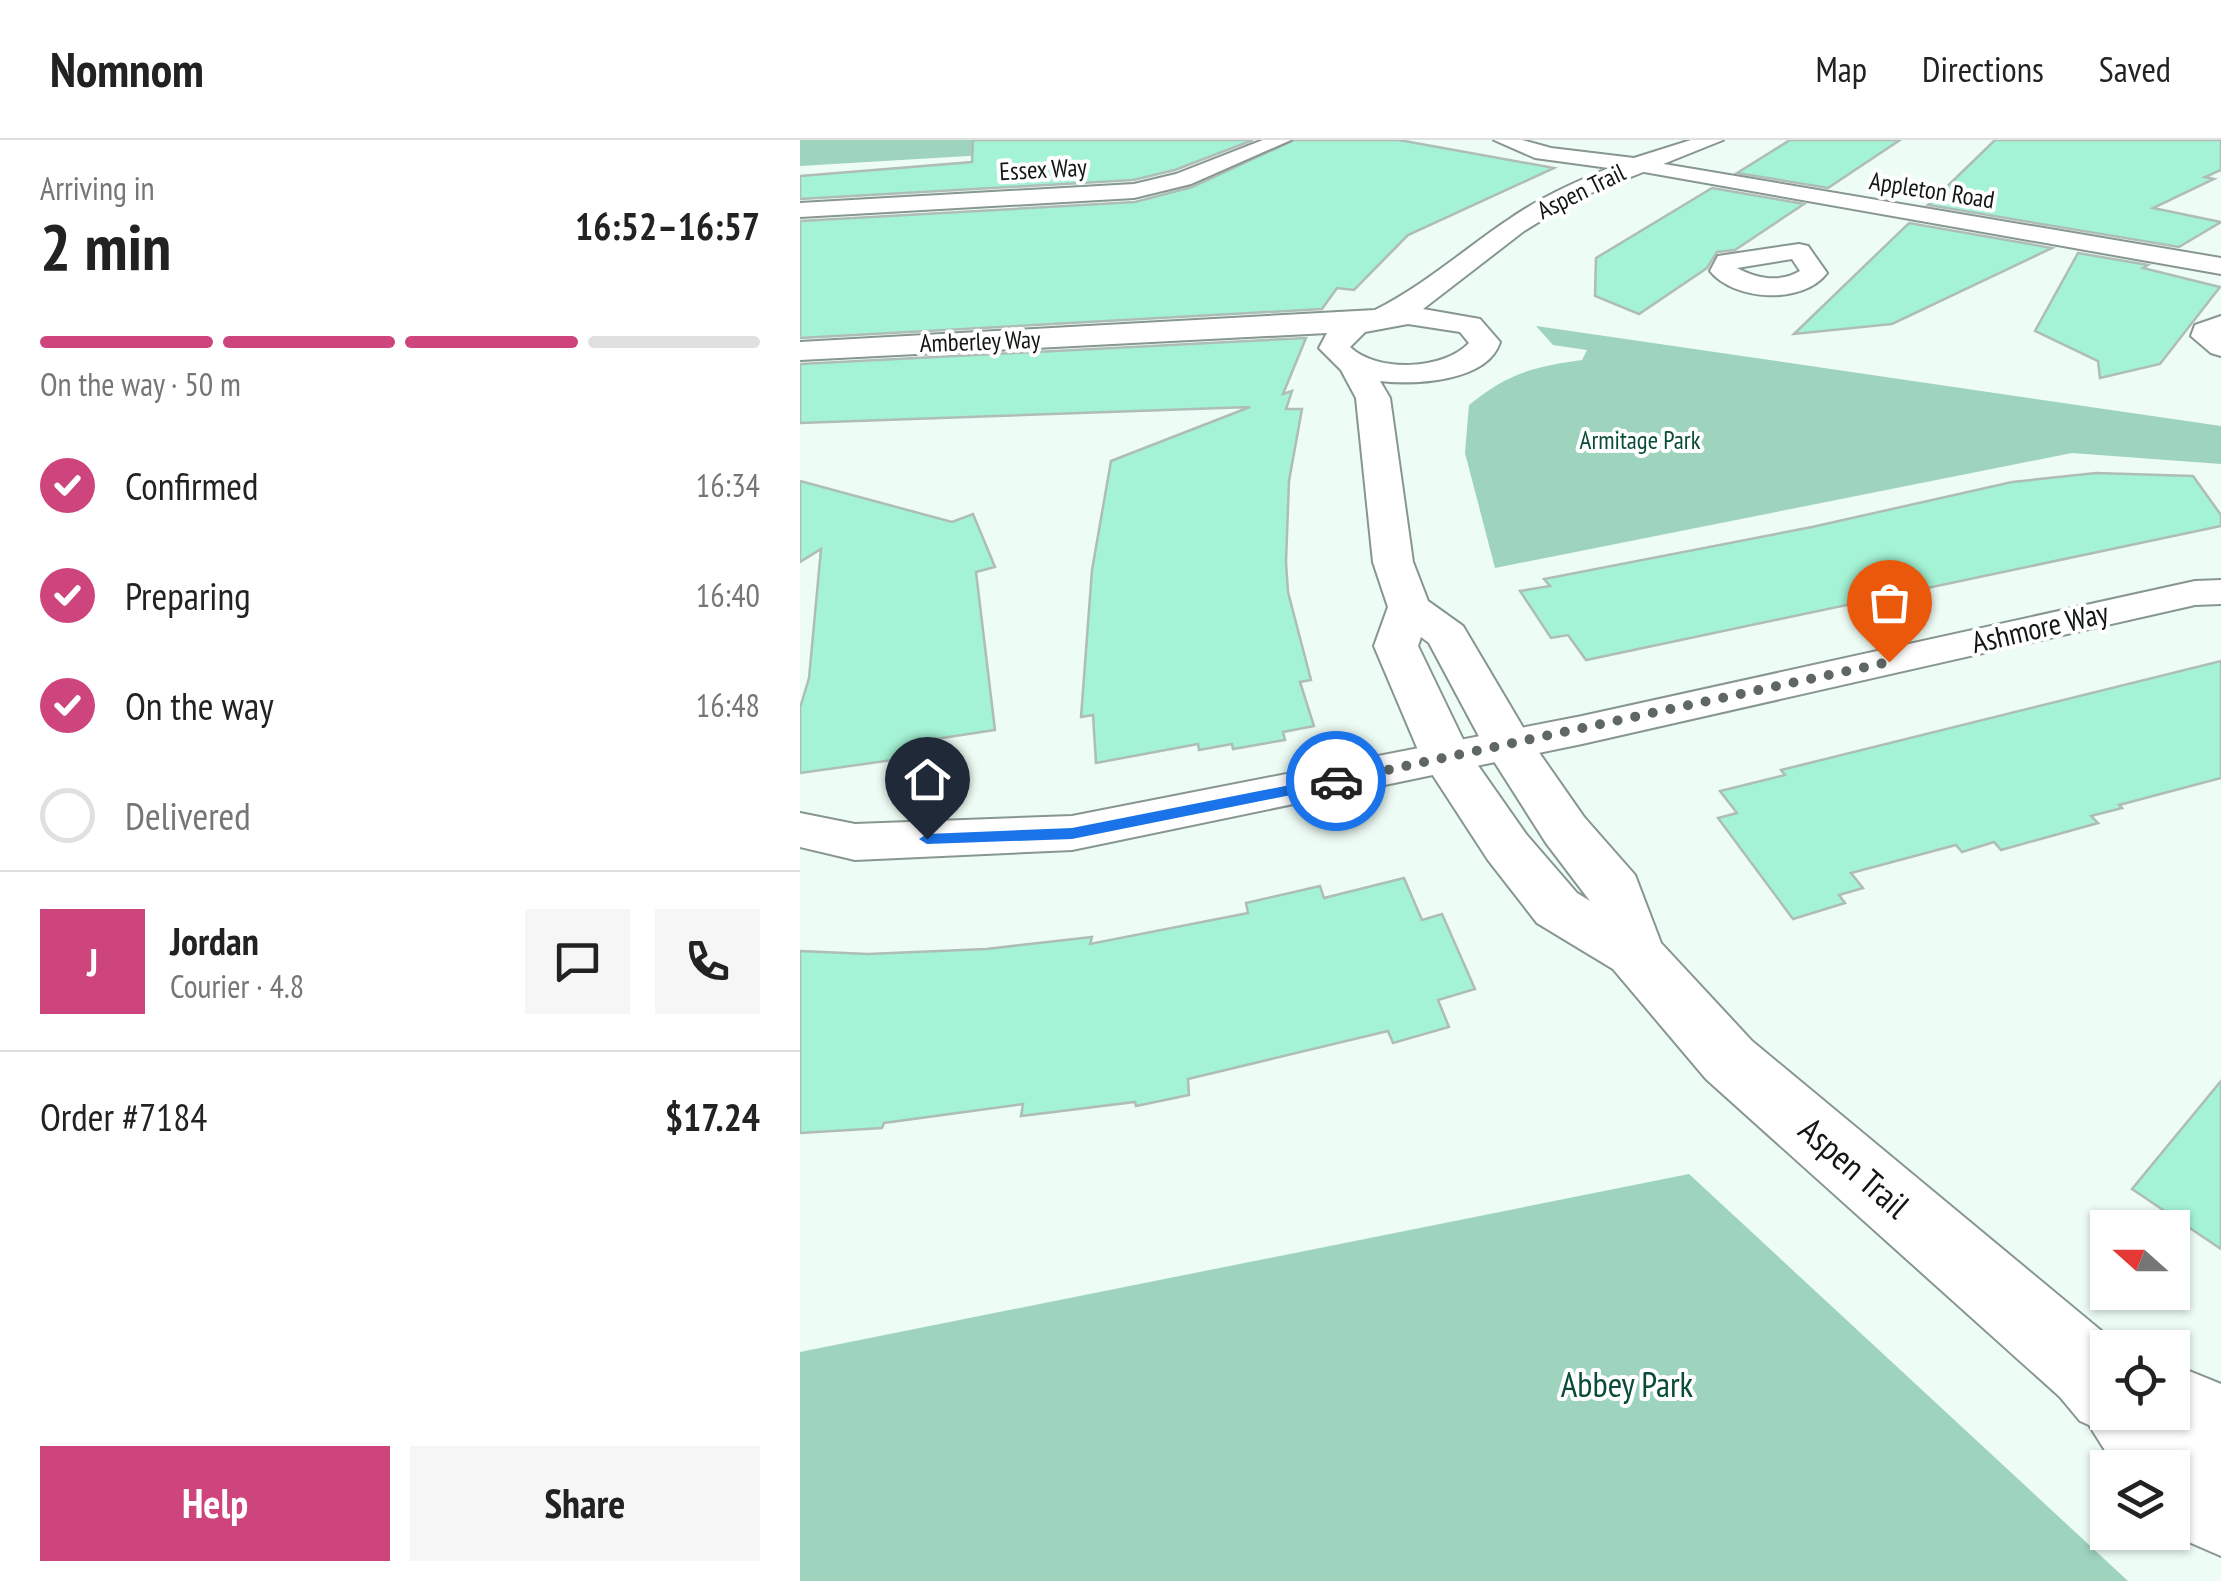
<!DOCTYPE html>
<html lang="en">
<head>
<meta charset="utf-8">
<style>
	:root { --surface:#fff; --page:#f6f6f6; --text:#222; --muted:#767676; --line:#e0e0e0; --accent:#ce457e }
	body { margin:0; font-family:"PT Sans Narrow",sans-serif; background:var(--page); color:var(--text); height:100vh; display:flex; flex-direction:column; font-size:38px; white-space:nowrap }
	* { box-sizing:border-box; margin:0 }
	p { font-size:32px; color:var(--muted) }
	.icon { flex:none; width:55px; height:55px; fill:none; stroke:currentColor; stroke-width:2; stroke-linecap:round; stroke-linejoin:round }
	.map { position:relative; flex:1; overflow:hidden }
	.side { display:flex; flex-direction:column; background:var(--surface); width:800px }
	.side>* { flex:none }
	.needle { width:65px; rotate:291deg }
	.controls { position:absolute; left:1290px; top:1070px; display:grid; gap:20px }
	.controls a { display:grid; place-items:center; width:100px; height:100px; border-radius:0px; background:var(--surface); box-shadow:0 2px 8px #0004; font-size:50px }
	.pin { position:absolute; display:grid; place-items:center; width:85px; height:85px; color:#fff; margin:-102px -42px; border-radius:50% 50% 50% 0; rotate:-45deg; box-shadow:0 0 10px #0007 }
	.pin .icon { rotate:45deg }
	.courier { position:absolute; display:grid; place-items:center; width:100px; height:100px; margin:-50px; border:8px solid #1a73e8; border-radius:50%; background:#fff; color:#222; box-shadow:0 2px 12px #0007 }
	.headline em { font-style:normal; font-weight:700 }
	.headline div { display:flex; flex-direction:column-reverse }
	.headline { display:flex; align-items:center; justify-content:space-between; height:170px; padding:0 40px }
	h1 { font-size:65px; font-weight:700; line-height:75px }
	.bar { display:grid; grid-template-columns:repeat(4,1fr); gap:15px 10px; align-content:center; height:120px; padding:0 40px }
	.bar i { height:12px; border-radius:8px; background:var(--line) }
	.bar .current { background:var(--accent) }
	.bar p { grid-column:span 4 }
	.line { display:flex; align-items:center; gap:25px; padding:0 40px; border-top:2px solid var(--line) }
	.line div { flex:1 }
	.round { display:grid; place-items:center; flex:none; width:105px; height:105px; border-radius:0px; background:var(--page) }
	ol { padding:0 40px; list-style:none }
	li { display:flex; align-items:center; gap:30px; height:110px }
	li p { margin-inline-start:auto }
	li .icon { padding:10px; border-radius:50%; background:var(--accent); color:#fff; stroke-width:4 }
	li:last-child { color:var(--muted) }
	li i { width:55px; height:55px; border:5px solid var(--line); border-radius:50% }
	.primary-button { display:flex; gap:20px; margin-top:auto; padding:20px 40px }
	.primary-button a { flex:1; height:115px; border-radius:0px; background:var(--accent); color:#fff; font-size:40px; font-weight:700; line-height:115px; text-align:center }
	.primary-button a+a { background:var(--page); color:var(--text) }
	header { display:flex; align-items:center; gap:60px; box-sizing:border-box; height:140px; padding:0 50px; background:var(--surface); border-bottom:2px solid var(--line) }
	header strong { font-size:48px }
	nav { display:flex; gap:55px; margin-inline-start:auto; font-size:35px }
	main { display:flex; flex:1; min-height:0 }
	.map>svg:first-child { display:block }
	.green { fill:#9ed3bd }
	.building { fill:#a4f3d4; stroke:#aebdb7; stroke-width:2.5 }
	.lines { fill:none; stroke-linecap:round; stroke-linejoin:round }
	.minor-casing { stroke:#889690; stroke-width:4 }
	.tertiary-casing { stroke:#889690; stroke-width:4 }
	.minor { fill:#fff; fill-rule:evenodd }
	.tertiary { fill:#fff; fill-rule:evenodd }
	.route { fill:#1a73e8 }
	.done { stroke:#5f6763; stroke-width:10; stroke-dasharray:0 18 }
	.labels { text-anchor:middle; stroke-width:8; stroke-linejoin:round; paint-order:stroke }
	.far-street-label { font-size:25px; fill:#121715; stroke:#fff }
	.far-park-label { font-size:25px; fill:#094c39; stroke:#fff }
	.street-label { font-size:30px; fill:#121715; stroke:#fff }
	.near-street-label { font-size:35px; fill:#121715; stroke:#fff }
	.near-park-label { font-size:35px; fill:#094c39; stroke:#fff }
</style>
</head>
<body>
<header>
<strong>Nomnom</strong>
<nav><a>Map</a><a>Directions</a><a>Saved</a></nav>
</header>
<main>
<section class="side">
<div class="headline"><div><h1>2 min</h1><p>Arriving in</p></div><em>16:52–16:57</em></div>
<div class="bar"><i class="current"></i><i class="current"></i><i class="current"></i><i></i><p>On the way · 50 m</p></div>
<ol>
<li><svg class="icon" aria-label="check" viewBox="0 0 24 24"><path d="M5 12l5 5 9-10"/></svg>Confirmed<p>16:34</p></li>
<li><svg class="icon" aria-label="check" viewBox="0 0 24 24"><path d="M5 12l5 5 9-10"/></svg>Preparing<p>16:40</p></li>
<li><svg class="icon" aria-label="check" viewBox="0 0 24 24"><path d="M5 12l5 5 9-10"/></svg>On the way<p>16:48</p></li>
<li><i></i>Delivered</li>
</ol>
<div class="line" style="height:180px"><b class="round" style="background:var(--accent);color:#fff">J</b><div><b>Jordan</b><p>Courier · 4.8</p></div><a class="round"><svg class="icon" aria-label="chat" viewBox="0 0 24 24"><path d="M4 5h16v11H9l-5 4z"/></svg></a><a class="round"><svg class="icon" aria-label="phone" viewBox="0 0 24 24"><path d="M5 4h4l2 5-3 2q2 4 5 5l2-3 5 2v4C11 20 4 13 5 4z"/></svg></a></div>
<div class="line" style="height:130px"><div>Order #7184</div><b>$17.24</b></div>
<div class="primary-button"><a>Help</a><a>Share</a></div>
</section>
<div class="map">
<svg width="1421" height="1441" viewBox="0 0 1421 1441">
	<rect width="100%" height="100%" fill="#edfcf5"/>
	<g class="green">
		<path d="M0 0H314L218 13 0 26Z"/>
		<path d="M736 186 1421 286V324L1272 313 695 428 665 313 669 265C708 233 733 227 782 220L787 210 753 205Z"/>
		<path d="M889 1034 1328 1441H0V1212Z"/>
	</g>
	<g class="building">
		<path d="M173 0H453L375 30 333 40 0 59V36L172 22Z"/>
		<path d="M494 0H599L754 28 608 95 554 150 537 148 522 169 0 198V81L335 62 392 47Z"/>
		<path d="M990 0H1100L1028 48 937 33Z"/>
		<path d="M1195 0H1421V30L1405 37 1414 39 1353 68 1421 82 1379 107 1128 65Z"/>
		<path d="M912 48 1004 64 935 110 917 112 907 128 839 174 795 156 796 118Z"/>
		<path d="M1109 83 1252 108 1092 184 994 194Z"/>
		<path d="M1278 113 1348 125 1343 128 1420 147 1360 224 1300 238 1298 221 1235 191Z"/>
		<path d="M506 198 483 254 492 251 486 269H502L489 341 486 422 488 452 511 540 500 542 514 586 483 592 485 600 433 609 432 604 399 610 398 604 296 623 293 575 281 577 292 430 311 321 450 267 0 283V224Z"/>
		<path d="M1296 333 1393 336 1421 375V386L786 520 768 495 751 498 720 451 750 446 744 439 1012 387 1212 342Z"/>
		<path d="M0 341 152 382 173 374 195 427 176 432 195 590 109 603 107 618 0 633V568L9 538 21 409 0 422Z"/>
		<path d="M1421 521V638L1319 665 1322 668 1291 676 1298 683 1201 710 1194 702 1162 712 1156 705 1051 733 1063 748 1039 755 1045 763 993 779 918 678 937 673 920 651 985 635 981 630Z"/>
		<path d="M604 738 622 780 642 774 675 849 638 860 649 887 593 903 588 891 388 939 389 955 336 966 335 962 221 976 223 964 84 983 82 988 0 993V811L68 814 186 809 292 797 290 804 448 773 446 763 520 746 524 758Z"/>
		<path d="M1421 941V1109L1332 1049Z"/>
	</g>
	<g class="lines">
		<defs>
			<g id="minor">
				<path d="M463 0H491L391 44 334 58 0 77V63L334 44 376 34Z"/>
				<path d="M834 19 1421 118V134L827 29 823 25Z"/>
				<path d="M999 104 1008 106 1027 133C1003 165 934 161 910 131L918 116ZM992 119 1000 131C980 143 957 139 937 128Z"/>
				<path d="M1421 176V216L1411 213 1391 196 1395 185Z"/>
				<path d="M1421 440V464L1395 465 782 604 272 710 55 720 0 707V673L55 684 272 676 782 576 1395 441Z"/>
			</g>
			<path id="tertiary" d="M694 0H722L751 8 834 18 891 0H923L776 59 724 91 623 169 680 179 700 202C688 242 614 245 580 241L590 258 613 422 628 461 663 486 731 601 784 677 835 735 861 803 952 901 1322 1208H1308V1272H1372V1224L1421 1244V1416L1391 1403 1372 1390V1328H1316L1289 1285 1280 1281 1260 1257 906 939 813 829 737 783 688 720 621 617 574 506 588 467 573 422 556 258 541 230 519 208 527 193 0 220V202L575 170C623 146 661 112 705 82 737 59 773 43 809 28L735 18ZM608 184 660 192 669 203C644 230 577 233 550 207L565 192ZM621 497 629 503 683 604 746 703 790 761 777 753 726 694 670 614 618 506Z"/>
		</defs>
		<use href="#minor" class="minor-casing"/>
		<use href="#tertiary" class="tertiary-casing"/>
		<use href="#minor" class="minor"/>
		<use href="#tertiary" class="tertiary"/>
	</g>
	<path class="route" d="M536 636 543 641 541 645 272 699 127 704 119 699 127 694 272 688Z"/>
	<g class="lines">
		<path class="done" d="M536 641 1089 522"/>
	</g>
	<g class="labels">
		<g class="far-street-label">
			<text transform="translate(243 29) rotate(-3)" y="9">Essex Way</text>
			<text transform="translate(1132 50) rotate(9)" y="9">Appleton Road</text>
			<text transform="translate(781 51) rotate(-26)" y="9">Aspen Trail</text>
			<text transform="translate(180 201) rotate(-2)" y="9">Amberley Way</text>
		</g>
		<g class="far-park-label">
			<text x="840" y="309">Armitage Park</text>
		</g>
		<g class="street-label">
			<text transform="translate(1240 488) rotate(-13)" y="10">Ashmore Way</text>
		</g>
		<g class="near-street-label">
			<text transform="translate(1054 1028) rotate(41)" y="12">Aspen Trail</text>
		</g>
		<g class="near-park-label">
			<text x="827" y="1257">Abbey Park</text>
		</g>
	</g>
</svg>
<div class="controls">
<a><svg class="needle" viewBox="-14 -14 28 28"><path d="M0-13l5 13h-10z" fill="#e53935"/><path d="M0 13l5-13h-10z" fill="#767676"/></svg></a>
<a><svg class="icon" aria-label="locate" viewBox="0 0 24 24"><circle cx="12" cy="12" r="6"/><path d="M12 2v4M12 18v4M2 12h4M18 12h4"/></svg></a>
<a><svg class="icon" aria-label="layers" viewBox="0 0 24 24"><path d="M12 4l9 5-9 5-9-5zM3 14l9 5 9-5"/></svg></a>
</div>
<div class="pin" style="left:1089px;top:522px;background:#ea580c"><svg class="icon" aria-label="bag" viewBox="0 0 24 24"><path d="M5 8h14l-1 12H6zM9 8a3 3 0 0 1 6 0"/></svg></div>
<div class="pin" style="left:127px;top:699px;background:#1f2937"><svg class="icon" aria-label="home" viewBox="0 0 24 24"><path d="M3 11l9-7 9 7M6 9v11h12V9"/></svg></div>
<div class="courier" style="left:536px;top:641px"><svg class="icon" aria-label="car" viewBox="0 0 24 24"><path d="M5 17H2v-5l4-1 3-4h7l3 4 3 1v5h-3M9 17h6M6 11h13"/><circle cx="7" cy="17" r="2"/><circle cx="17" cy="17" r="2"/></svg></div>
</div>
</main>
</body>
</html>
